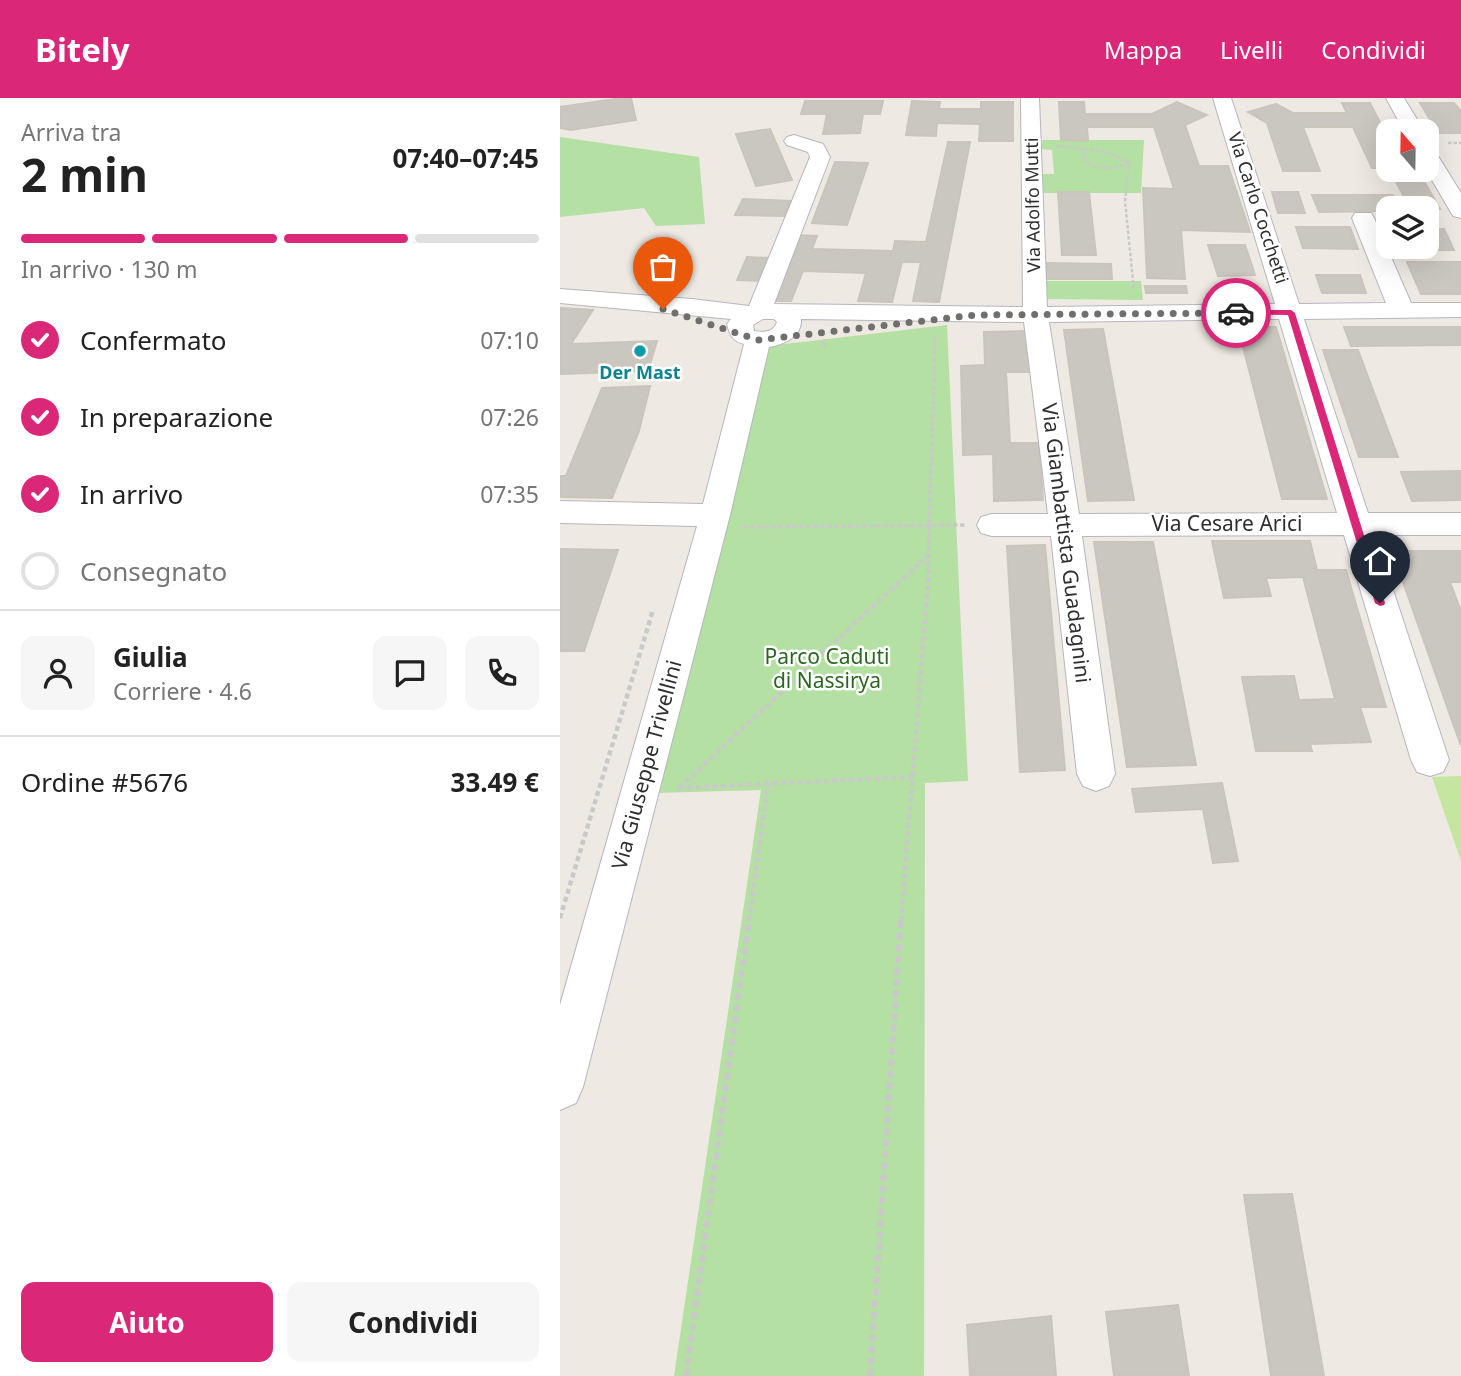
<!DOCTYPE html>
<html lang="it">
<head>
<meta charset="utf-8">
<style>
	:root { --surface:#fff; --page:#f6f6f6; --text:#222; --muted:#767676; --line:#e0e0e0; --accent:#db2777 }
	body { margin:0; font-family:"Noto Sans",sans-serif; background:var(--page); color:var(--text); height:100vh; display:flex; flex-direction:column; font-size:26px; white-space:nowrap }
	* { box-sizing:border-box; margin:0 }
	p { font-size:23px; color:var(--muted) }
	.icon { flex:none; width:38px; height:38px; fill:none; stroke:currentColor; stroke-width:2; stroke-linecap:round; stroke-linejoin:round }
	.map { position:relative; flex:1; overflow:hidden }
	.drawer { display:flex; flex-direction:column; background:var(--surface); width:560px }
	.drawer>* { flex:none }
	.needle { width:46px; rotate:340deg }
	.buttons { position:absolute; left:816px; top:21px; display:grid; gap:14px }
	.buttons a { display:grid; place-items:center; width:63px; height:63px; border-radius:14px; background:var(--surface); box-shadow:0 7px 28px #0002; font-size:35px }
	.pin { position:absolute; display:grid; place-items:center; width:60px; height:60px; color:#fff; margin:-72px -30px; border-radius:50% 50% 50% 0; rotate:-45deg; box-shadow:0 0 7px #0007 }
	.pin .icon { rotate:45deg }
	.courier { position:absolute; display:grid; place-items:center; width:70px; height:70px; margin:-35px; border:5px solid #db2777; border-radius:50%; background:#fff; color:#222; box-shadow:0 2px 9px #0007 }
	.overview em { font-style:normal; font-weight:700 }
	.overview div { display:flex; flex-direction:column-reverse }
	.overview { display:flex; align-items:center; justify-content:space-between; height:119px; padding:0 21px }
	h1 { font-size:46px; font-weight:700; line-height:52px }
	.bar { display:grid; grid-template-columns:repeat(4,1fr); gap:10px 7px; align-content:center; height:84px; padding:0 21px }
	.bar i { height:9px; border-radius:5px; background:var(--line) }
	.bar .on { background:var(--accent) }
	.bar p { grid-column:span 4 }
	.line { display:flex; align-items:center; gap:18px; padding:0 21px; border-top:2px solid var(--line) }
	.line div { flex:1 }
	.round { display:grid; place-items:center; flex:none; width:74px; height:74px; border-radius:14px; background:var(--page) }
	ol { padding:0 21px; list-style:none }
	li { display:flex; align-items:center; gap:21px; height:77px }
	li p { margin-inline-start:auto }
	li .icon { padding:7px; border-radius:50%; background:var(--accent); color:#fff; stroke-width:4 }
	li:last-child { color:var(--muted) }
	li i { width:38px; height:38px; border:4px solid var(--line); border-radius:50% }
	.button { display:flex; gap:14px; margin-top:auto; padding:14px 21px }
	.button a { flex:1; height:80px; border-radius:14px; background:var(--accent); color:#fff; font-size:28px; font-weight:700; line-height:80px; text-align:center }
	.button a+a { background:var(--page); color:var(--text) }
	header { display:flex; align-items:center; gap:42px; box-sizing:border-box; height:98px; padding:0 35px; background:var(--accent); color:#fff }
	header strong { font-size:33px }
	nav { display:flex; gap:38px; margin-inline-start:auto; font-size:24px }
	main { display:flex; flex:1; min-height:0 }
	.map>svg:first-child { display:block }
	.green { fill:#b5e0a3 }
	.pitch { fill:#c5e6a0 }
	.building { fill:#cac7c0; stroke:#cac5bb; stroke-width:2 }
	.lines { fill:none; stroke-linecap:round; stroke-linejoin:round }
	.street-casing { stroke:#b5b7c0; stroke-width:2 }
	.path-far3 { stroke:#c9c9c9; stroke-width:2.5; stroke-dasharray:3.5 2; stroke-linecap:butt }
	.path-far2 { stroke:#c9c9c9; stroke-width:3.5; stroke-dasharray:4.5 2.5; stroke-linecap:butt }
	.path-far1 { stroke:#c9c9c9; stroke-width:4.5; stroke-dasharray:5 3.5; stroke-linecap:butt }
	.path { stroke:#c9c9c9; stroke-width:6; stroke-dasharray:7 4.5; stroke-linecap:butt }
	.street { fill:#fff; fill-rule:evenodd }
	.route { fill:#db2777 }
	.done { stroke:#716f6d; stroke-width:7; stroke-dasharray:0 12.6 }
	.culture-dot { fill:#0f9aa8; stroke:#fff; stroke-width:2.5 }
	.labels { text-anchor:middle; stroke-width:5; stroke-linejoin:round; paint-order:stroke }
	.far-street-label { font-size:18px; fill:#2e2e2e; stroke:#fff }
	.far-culture-label { font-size:18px; font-weight:bold; fill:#0d838f; stroke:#fff }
	.street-label { font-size:21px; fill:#2e2e2e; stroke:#fff }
	.park-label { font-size:21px; fill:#2c6721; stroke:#fff }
</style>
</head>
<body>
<header>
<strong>Bitely</strong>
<nav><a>Mappa</a><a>Livelli</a><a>Condividi</a></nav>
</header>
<main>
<section class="drawer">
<div class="overview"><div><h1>2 min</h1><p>Arriva tra</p></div><em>07:40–07:45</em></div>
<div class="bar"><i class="on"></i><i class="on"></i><i class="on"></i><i></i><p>In arrivo · 130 m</p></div>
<ol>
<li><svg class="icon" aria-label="check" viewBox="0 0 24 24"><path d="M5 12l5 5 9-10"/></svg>Confermato<p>07:10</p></li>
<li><svg class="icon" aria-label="check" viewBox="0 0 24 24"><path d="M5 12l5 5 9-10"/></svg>In preparazione<p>07:26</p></li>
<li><svg class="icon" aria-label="check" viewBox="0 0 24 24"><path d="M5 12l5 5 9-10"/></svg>In arrivo<p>07:35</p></li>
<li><i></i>Consegnato</li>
</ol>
<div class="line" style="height:126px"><a class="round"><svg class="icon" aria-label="person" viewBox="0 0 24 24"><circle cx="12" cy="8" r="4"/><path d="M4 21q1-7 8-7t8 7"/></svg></a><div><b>Giulia</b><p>Corriere · 4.6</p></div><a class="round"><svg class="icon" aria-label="chat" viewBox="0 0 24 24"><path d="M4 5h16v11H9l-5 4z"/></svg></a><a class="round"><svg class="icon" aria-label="phone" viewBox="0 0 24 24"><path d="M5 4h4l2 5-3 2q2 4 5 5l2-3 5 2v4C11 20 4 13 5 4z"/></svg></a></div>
<div class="line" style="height:91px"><div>Ordine #5676</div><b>33.49 €</b></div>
<div class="button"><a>Aiuto</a><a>Condividi</a></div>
</section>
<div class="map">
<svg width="901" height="1278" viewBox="0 0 901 1278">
	<rect width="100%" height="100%" fill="#eee9e2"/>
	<g class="green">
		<path d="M0 39 139 59 145 126 96 128 84 110 0 119Z"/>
		<path d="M482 42H584L581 95H482L481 76H494L492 52 481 51Z"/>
		<path d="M485 183H581L583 202 486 201Z"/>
		<path d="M387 227 408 683 365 685 364 1278H114L201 692 95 695 208 248Z"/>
	</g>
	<path class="pitch" d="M901 678V763L872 679Z"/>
	<g class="building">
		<path d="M62 0H71L76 22 11 32 0 30V9Z"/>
		<path d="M245 3H323L320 16H303L300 35 263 36 267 16H241Z"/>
		<path d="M352 3 380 4 379 11H421V4H453V43H419L420 26 377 25 376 38 346 37Z"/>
		<path d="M499 4H524L525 16H592L617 4 647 17 625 27 639 68H668L690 134 621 132 625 181 587 180 583 90 614 91 594 29H527L528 43 501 42Z"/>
		<path d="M782 5H810L828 40V70H812L793 29H743L760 73H723L707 25 688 14 716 6 733 15H787Z"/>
		<path d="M860 5H894L901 13V35H878Z"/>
		<path d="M210 31 232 82 196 88 176 36Z"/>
		<path d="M388 44H410L379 204 353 203 361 164H342L332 204 298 203 306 175 243 173 231 203H212L236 137 257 138 252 151 333 153 335 143 366 144Z"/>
		<path d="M275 64 308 65 287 127 252 125Z"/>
		<path d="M833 78H861L880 111 850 110Z"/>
		<path d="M498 94H529L536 157H502Z"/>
		<path d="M712 94H738L745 115H718Z"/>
		<path d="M752 97H833L840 110H828V113L759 114Z"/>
		<path d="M183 101 231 103 224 118 175 117Z"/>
		<path d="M736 129H790L798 151 743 150Z"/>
		<path d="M866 131H884L894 152H838L837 149H866Z"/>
		<path d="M648 147H685L695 177 658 178Z"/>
		<path d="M187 159 212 160 202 183 177 182Z"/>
		<path d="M847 164H901V196H861Z"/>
		<path d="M486 165 551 166 552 181H486Z"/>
		<path d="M756 177H800L806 195H762Z"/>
		<path d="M585 188H626L627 195H586Z"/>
		<path d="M0 210 33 212 11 246 97 243 88 273 0 276Z"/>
		<path d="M678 229H716L767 401H722Z"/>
		<path d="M784 229H901V247L791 248Z"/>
		<path d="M543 231 574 402 528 403 504 232Z"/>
		<path d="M471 233 474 274H446L450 345H479L483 402 434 403 433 356 403 357 401 268 425 267 424 234Z"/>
		<path d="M763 252H798L838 359H799Z"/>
		<path d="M90 288 79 333 52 400 0 399V378H6L42 290Z"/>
		<path d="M901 373V402L852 403 841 374Z"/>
		<path d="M652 443H750L757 472H786L826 609H800L811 644 750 646 752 653H696L682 579 734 578 739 602 775 601 743 479 706 480 711 498 664 500Z"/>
		<path d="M534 444H593L636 667 567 669Z"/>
		<path d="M485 447 505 672 460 674 447 448Z"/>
		<path d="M0 451 58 452 24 553H0Z"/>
		<path d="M832 453H901V484H890L901 513V648Z"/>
		<path d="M662 685 678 763 653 765 643 711 576 714 572 691Z"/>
		<path d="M732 1096 764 1278H711L684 1097Z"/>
		<path d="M618 1207 629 1278H554L546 1214Z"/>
		<path d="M491 1218 496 1278H410L407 1227Z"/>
	</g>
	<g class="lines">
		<defs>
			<g id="street">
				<path d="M461 0H479L487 209 715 206 653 0H671L739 206 826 205 792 120 795 115H811L814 120 851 205H901V219L744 221 808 415H901V437H815L889 662 883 674 870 678 857 674 851 662 784 437 522 438 555 676 549 688 536 693 523 688 517 676 491 438H432L421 435 417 427 421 419 432 416H488L464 224 241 221C242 239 225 246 209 249L170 417 23 989 16 1005 0 1012V907L137 428 0 425V403L143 406 184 246C172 243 170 237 167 226L171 221 0 205V191L132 201 189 208 250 59 248 54 227 47 224 43 227 39 234 37 263 46 270 59 214 206 463 209ZM203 221H214L217 224C214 234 204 235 194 233L193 227ZM719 221 777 415 519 416 489 224Z"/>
				<path d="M826 0H844L864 33H844Z"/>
				<path d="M866 48 873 50 901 95V120L893 118 866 72Z"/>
			</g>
		</defs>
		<use href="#street" class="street-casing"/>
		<g class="path-far3">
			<path d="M888 45H901"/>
			<path d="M497 48 544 53 569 65 565 103 574 193"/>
			<path d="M525 50 524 60C536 75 553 71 569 65"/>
		</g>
		<g class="path-far2">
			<path d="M264 249 265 241"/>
			<path d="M183 429 405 427"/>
			<path d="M350 474 370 455"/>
			<path d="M368 474 375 238"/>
		</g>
		<g class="path-far1">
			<path d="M119 690 352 472"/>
			<path d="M119 690 351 679"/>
			<path d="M0 820 93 512"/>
			<path d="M189 823 208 685"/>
			<path d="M341 823 369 472"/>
		</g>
		<g class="path">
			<path d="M126 1278 189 821"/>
			<path d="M310 1278 341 821"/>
		</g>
		<use href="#street" class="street"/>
	</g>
	<path class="route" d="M676 212H731L735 215 825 505 824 507 820 508 815 505 728 217 673 216Z"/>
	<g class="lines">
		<path class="done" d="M103 211 198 242 415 217 676 215"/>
	</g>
	<circle class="culture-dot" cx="80" cy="253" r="7"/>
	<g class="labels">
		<g class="far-street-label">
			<text transform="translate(473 107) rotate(-91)" y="6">Via Adolfo Mutti</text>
			<text transform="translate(698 110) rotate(72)" y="6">Via Carlo Cocchetti</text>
		</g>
		<g class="far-culture-label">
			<text x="80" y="281">Der Mast</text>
		</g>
		<g class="street-label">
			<text x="667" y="433">Via Cesare Arici</text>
			<text transform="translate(506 445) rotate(83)" y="7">Via Giambattista Guadagnini</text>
			<text transform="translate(87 667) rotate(-75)" y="7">Via Giuseppe Trivellini</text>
		</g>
		<g class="park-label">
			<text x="267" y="566">Parco Caduti<tspan x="267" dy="24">di Nassirya</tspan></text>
		</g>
	</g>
</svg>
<div class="buttons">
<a><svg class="needle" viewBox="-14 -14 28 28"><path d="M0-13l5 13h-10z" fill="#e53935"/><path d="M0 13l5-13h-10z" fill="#767676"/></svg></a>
<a><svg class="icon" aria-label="layers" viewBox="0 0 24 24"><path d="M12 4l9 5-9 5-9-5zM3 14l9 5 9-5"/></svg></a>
</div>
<div class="pin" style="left:103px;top:211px;background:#ea580c"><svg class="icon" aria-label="bag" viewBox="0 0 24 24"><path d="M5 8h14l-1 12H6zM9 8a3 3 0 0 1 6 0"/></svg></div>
<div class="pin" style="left:820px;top:505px;background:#1f2937"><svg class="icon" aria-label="home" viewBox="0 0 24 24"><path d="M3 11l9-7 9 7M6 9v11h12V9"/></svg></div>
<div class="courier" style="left:676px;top:215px"><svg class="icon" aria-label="car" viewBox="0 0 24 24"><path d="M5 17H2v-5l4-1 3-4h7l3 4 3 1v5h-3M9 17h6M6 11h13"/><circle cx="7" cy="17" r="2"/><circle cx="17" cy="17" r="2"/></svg></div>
</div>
</main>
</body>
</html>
